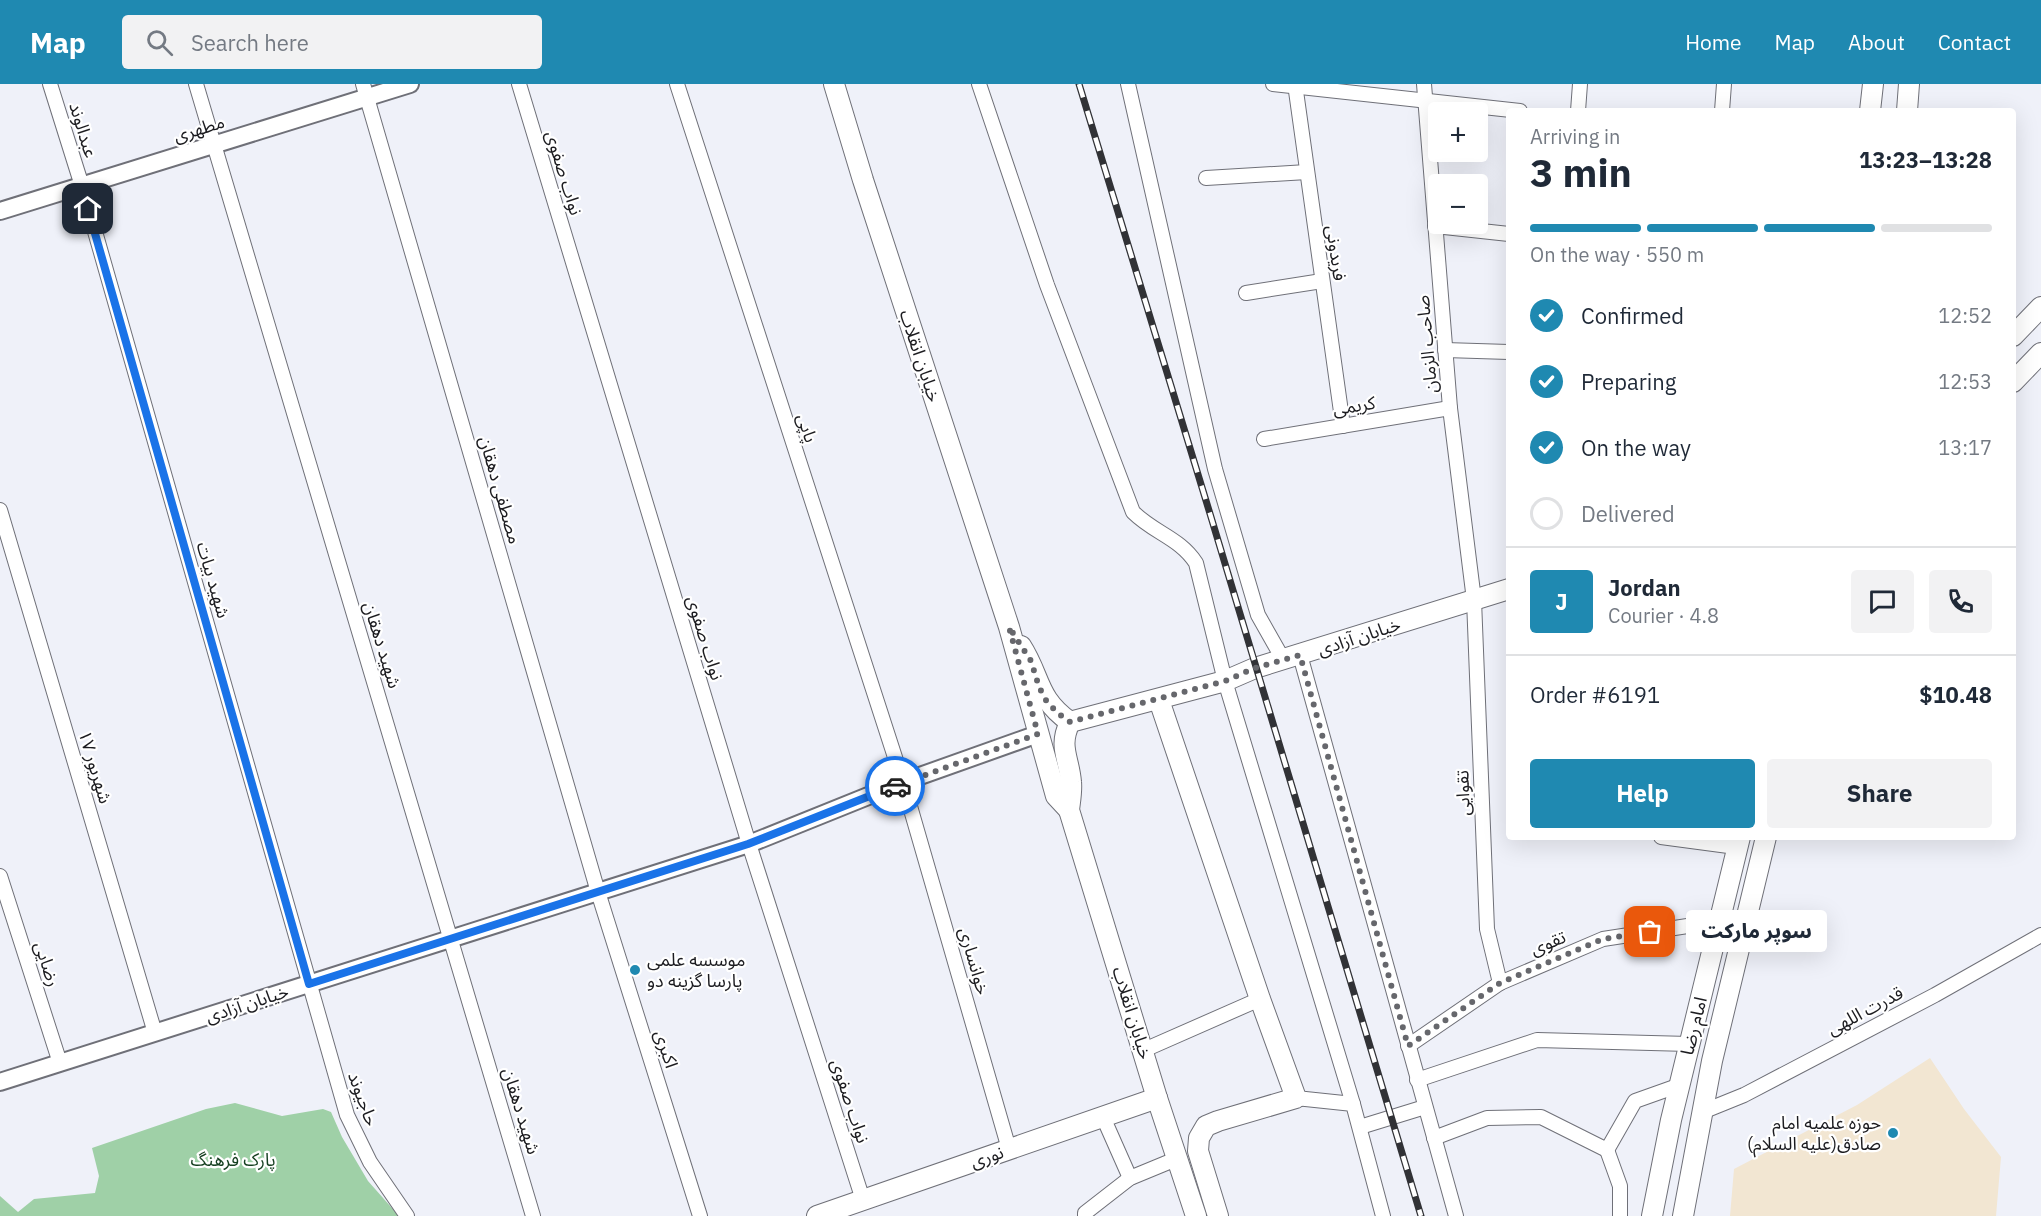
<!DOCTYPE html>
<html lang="en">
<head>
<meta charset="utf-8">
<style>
	:root { --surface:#fff; --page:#f2f2f3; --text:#1f2937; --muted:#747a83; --line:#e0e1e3; --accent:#1f89b1 }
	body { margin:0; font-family:"IBM Plex Sans","Noto Sans Arabic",sans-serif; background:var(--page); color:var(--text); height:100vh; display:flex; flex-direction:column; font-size:22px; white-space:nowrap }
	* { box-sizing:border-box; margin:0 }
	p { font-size:20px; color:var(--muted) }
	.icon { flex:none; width:33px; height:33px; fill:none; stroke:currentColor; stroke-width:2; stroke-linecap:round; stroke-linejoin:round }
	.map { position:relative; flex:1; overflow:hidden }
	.panel { position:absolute; left:1506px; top:24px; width:510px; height:732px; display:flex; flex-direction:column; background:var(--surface); border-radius:6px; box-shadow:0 6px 24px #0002 }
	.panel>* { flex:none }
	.controls { position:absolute; left:1428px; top:18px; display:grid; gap:12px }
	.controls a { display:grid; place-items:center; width:60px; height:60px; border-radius:6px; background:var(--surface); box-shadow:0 6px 24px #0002; font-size:30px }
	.pin { position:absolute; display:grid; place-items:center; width:51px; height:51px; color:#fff; margin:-26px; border-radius:12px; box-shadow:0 3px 9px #0006 }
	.courier { position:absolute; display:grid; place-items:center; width:60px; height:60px; margin:-30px; border:4px solid #1a73e8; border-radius:50%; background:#fff; color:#222; box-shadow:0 2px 8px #0007 }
	.bubble { position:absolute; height:42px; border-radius:6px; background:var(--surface); box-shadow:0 6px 24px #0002; font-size:20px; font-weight:800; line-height:42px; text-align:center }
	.headline em { font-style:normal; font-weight:800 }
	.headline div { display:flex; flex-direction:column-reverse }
	.headline { display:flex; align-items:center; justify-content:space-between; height:102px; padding:0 24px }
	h1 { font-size:39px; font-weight:800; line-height:45px }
	.bar { display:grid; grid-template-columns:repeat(4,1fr); gap:9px 6px; align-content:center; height:72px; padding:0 24px }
	.bar i { height:8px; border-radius:4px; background:var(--line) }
	.bar .current { background:var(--accent) }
	.bar p { grid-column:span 4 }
	.line { display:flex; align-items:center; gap:15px; padding:0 24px; border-top:2px solid var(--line) }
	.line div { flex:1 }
	.round { display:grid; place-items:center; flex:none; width:63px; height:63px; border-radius:6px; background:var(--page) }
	ol { padding:0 24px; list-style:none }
	li { display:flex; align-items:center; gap:18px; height:66px }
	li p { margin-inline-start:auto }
	li .icon { padding:6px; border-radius:50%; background:var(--accent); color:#fff; stroke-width:4 }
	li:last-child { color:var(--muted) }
	li i { width:33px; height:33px; border:3px solid var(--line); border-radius:50% }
	.primary-button { display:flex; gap:12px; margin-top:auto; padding:12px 24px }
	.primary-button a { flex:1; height:69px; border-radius:6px; background:var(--accent); color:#fff; font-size:24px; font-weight:800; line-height:69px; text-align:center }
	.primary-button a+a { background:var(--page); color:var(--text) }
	header { display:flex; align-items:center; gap:36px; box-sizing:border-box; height:84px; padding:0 30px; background:var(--accent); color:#fff }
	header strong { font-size:28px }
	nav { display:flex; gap:33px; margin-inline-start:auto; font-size:21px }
	.search { width:420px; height:54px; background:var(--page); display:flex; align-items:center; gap:15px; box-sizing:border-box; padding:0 21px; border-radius:6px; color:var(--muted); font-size:22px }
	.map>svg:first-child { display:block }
	.education { fill:#f2e6d2 }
	.park { fill:#9fd0a7 }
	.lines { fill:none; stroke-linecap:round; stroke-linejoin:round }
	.minor-casing { stroke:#6f7078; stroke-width:16 }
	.tertiary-casing { stroke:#6f7078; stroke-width:20 }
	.secondary-casing { stroke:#6f7078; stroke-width:22 }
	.minor { stroke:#fff; stroke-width:14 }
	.tertiary { stroke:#fff; stroke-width:16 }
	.secondary { stroke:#fff; stroke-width:20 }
	.rail-casing { stroke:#313236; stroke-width:7 }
	.rail { stroke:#fff; stroke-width:4.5; stroke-dasharray:14; stroke-linecap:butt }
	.done { stroke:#66676c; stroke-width:6; stroke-dasharray:0 10.8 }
	.route { stroke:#1a73e8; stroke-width:8 }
	.poi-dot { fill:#1f89b1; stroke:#fff; stroke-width:2 }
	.labels { text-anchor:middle; stroke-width:4.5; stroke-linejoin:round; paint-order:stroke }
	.street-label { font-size:18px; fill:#1c1c20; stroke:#fff }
	.poi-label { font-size:18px; fill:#1c1c20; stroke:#fff; text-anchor:start }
	.park-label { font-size:18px; fill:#153f20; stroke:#fff }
</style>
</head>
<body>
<header>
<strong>Map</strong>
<div class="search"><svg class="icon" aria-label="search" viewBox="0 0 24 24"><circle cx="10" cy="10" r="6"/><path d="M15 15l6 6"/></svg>Search here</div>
<nav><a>Home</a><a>Map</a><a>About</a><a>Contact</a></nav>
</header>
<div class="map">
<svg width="2041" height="1132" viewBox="0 0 2041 1132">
	<rect width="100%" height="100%" fill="#eff1f9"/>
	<path class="education" d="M1930 974 1964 1025 2001 1073 1996 1132H1730L1734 1085 1857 1021Z"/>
	<path class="park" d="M235 1019 282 1032 323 1025 331 1028 342 1053 368 1097 399 1132H0V1112L18 1128 34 1115 95 1109 99 1092 92 1064 206 1025Z"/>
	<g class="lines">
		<defs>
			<g id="minor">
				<path d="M50 0 82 102 347 1031 370 1078 407 1132"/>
				<path d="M196 0 533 1132"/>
				<path d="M363 0 598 808 700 1132"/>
				<path d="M519 0 749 760 863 1116"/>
				<path d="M677 0 903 698 1009 1065"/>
				<path d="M979 0 1047 201 1133 428C1154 449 1180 454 1196 479L1225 597 1353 1020"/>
				<path d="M1128 0 1215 385 1258 531 1284 577"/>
				<path d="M1273 0 1520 27"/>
				<path d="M1295 0 1343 342"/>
				<path d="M1424 0 1450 324 1474 516 1487 845 1500 899"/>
				<path d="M1578 27 1580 0"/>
				<path d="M1722 27 1724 0"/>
				<path d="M1206 94 1307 88"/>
				<path d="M1435 142 1509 150"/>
				<path d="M1246 209 1322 197"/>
				<path d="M1445 266 1509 268"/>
				<path d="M1264 355 1450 324"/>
				<path d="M0 426 155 949"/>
				<path d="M1300 571 1456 1132"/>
				<path d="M1661 753 1736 763"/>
				<path d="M0 792 60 979"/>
				<path d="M1408 962 1500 899 1603 855 1720 837"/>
				<path d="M1144 966 1260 915"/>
				<path d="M1417 996 1537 956 1689 960"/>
				<path d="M1296 1014 1353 1020 1383 1132"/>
				<path d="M1702 1028 1744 1011 1935 911 2041 851"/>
				<path d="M1103 1033 1130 1094"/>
				<path d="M1360 1043 1425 1023"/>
				<path d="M1434 1054 1487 1034 1541 1033 1607 1066 1635 1017 1680 1001"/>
				<path d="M1607 1066 1620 1102V1132"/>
				<path d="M1085 1132V1129L1130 1094 1176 1075"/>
			</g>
			<g id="tertiary">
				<path d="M0 127 410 0"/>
				<path d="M0 998 749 760 903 698 1038 650"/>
			</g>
			<g id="secondary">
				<path d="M834 0 863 96 1009 543 1056 712 1069 726"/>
				<path d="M1870 27 1873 0"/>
				<path d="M1907 27 1909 0"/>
				<path d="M2013 252 2041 223"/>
				<path d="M2013 298 2041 269"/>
				<path d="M1021 562C1041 593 1036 614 1070 638"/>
				<path d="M1159 616 1260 915 1296 1014 1218 1037 1206 1042 1199 1054 1198 1067 1218 1132"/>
				<path d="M1070 638C1058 663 1069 673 1071 698 1072 707 1070 717 1069 726L1157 1014 1196 1132"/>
				<path d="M1070 638 1225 597 1255 584 1509 505"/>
				<path d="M817 1132 1157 1014"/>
				<path d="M1652 1132 1671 1036 1740 753"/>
				<path d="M1683 1132 1712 977 1766 753"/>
			</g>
		</defs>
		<use href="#minor" class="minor-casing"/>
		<use href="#tertiary" class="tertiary-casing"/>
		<use href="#secondary" class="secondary-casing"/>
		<use href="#minor" class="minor"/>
		<use href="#tertiary" class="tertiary"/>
		<use href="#secondary" class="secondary"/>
		<defs>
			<path id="rail" d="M1079 0 1211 433 1421 1132"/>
		</defs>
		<use href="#rail" class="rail-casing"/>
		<use href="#rail" class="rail"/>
	</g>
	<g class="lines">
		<path class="done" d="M895 702 1038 650 1009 543 1031 577 1039 603 1047 618 1059 630 1070 638 1225 597 1255 584 1300 571 1408 962 1500 899 1603 855 1650 848"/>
		<path class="route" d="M88 125 309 900 748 760 895 702"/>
	</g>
	<g class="poi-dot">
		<circle cx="635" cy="886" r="6"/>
		<circle cx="1893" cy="1049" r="6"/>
	</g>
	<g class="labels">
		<g class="street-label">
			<text transform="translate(199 45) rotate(-17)" y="6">مطهری</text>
			<text transform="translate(83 46) rotate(73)" y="6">عبدالوند</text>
			<text transform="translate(564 89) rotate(73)" y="6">نواب صفوی</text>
			<text transform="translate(1336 169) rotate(82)" y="6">فریدونی</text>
			<text transform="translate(1427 260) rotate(-95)" y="6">صاحب الزمان</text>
			<text transform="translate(920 272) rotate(72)" y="6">خیابان انقلاب</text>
			<text transform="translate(1354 322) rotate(-9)" y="6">کریمی</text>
			<text transform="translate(807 344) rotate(72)" y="6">پاپی</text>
			<text transform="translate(500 406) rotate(74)" y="6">مصطفی دهقان</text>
			<text transform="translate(213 496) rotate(74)" y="6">شهید بیات</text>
			<text transform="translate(1359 553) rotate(-18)" y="6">خیابان آزادی</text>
			<text transform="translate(705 554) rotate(73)" y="6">نواب صفوی</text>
			<text transform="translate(382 561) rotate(73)" y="6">شهید دهقان</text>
			<text transform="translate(95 683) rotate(73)" y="6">۱۷ شهریور</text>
			<text transform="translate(1463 709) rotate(-92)" y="6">تقوایی</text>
			<text transform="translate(1548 859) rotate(-23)" y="6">تقوی</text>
			<text transform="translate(974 877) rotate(74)" y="6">خوانساری</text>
			<text transform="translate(47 880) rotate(72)" y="6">رضایی</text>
			<text transform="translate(247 920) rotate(-18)" y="6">خیابان آزادی</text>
			<text transform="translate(1865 927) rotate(-28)" y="6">قدرت اللهی</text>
			<text transform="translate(1132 929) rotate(73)" y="6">خیابان انقلاب</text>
			<text transform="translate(1694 942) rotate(-76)" y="6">امام رضا</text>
			<text transform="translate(666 965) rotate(72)" y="6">اکبری</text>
			<text transform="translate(363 1015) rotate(70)" y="6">حاجیوند</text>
			<text transform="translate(850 1017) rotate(72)" y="6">نواب صفوی</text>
			<text transform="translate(521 1027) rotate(73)" y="6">شهید دهقان</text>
			<text transform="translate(987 1073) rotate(-19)" y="6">نوری</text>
		</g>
		<g class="poi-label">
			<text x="647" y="882">موسسه علمی<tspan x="647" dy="21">پارسا گزینه دو</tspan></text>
			<text x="1881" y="1045" text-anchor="end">حوزه علمیه امام<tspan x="1881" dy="21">صادق(علیه السلام)</tspan></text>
		</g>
		<g class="park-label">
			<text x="233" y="1082">پارک فرهنگ</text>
		</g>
	</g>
</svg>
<div class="controls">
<a>+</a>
<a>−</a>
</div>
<div class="pin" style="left:1650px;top:848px;background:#ea580c"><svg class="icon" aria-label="bag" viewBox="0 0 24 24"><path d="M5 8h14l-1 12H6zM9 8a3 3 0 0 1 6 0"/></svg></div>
<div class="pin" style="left:88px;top:125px;background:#1f2937"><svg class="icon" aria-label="home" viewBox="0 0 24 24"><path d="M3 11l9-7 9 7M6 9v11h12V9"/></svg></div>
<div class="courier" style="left:895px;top:702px"><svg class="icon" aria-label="car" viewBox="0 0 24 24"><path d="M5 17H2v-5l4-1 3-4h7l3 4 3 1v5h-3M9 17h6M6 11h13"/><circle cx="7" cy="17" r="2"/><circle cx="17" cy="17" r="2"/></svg></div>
<div class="bubble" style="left:1686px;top:826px;width:141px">سوپر مارکت</div>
<section class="panel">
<div class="headline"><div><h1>3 min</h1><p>Arriving in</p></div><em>13:23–13:28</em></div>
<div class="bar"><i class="current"></i><i class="current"></i><i class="current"></i><i></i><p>On the way · 550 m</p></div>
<ol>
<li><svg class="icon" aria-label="check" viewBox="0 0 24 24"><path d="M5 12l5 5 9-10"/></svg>Confirmed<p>12:52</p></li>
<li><svg class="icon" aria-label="check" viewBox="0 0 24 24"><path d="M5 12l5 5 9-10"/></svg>Preparing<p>12:53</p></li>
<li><svg class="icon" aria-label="check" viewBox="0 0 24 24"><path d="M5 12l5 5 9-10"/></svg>On the way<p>13:17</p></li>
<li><i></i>Delivered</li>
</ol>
<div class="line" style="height:108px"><b class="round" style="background:var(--accent);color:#fff">J</b><div><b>Jordan</b><p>Courier · 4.8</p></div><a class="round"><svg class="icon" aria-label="chat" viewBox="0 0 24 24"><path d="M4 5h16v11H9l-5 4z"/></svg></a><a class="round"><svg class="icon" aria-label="phone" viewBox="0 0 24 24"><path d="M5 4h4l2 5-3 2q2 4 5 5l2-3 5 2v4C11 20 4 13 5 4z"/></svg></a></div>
<div class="line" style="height:78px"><div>Order #6191</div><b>$10.48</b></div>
<div class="primary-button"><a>Help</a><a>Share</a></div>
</section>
</div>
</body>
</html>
